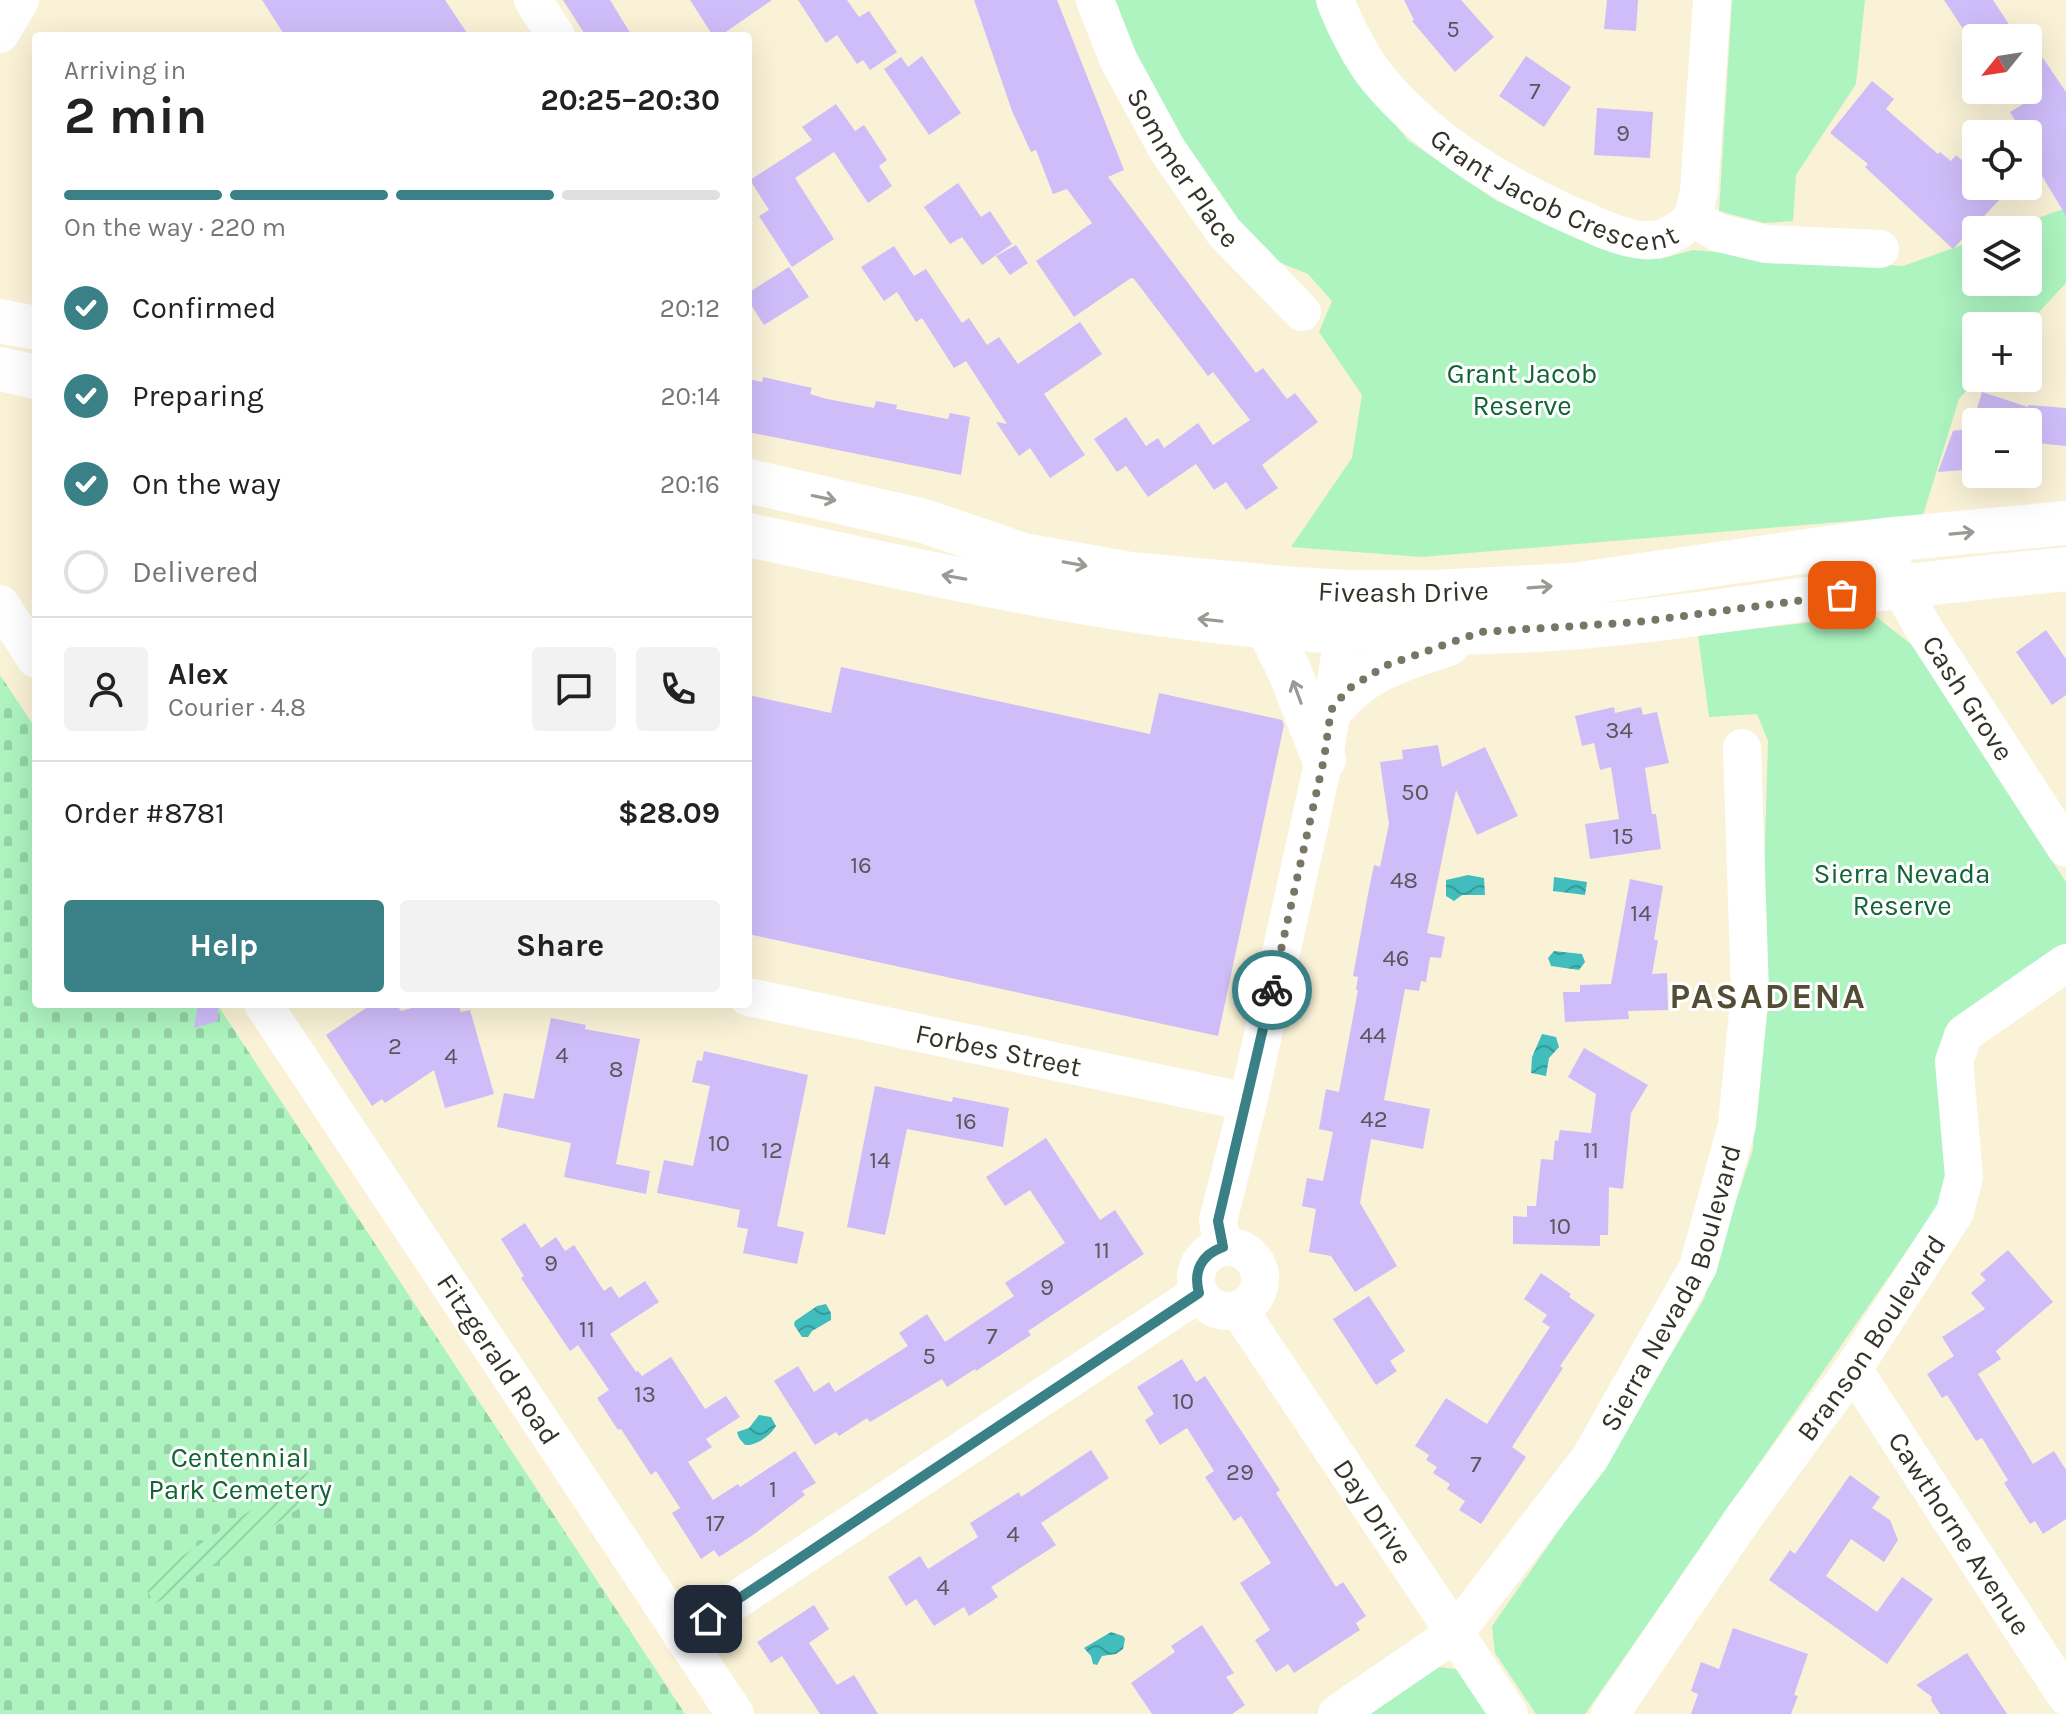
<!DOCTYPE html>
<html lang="en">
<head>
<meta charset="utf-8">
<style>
	:root { --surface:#fff; --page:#f2f2f2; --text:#222; --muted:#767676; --line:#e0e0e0; --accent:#398187 }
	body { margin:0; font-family:Karla,sans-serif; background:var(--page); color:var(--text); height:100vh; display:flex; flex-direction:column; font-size:30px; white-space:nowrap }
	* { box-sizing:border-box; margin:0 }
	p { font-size:26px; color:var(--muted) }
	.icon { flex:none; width:44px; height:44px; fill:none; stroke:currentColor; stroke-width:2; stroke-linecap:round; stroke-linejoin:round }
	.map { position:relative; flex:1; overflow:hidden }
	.drawer { position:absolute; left:32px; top:32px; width:720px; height:976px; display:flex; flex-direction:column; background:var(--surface); border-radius:8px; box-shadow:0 8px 32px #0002 }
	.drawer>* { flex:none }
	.needle { width:52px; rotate:240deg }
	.controls { position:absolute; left:1962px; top:24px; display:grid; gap:16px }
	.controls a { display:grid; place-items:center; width:80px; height:80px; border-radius:8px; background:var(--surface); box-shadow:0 8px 32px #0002; font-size:40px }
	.pin { position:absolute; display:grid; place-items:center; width:68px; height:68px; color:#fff; margin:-34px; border-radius:16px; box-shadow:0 4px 12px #0006 }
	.courier { position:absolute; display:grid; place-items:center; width:80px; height:80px; margin:-40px; border:6px solid #398187; border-radius:50%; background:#fff; color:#222; box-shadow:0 2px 10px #0007 }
	.overview em { font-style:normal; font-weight:700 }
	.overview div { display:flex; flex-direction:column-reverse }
	.overview { display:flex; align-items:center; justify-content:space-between; height:136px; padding:0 32px }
	h1 { font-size:52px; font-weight:700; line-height:60px }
	.bar { display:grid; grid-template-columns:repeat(4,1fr); gap:12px 8px; align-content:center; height:96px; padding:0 32px }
	.bar i { height:10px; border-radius:6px; background:var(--line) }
	.bar .selected { background:var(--accent) }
	.bar p { grid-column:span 4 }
	.line { display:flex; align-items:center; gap:20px; padding:0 32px; border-top:2px solid var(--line) }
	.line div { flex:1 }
	.round { display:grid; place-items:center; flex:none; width:84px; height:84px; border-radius:8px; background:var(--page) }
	ol { padding:0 32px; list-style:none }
	li { display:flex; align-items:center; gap:24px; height:88px }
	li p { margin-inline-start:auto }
	li .icon { padding:8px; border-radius:50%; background:var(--accent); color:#fff; stroke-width:4 }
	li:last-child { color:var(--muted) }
	li i { width:44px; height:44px; border:4px solid var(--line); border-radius:50% }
	.cta { display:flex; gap:16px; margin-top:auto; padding:16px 32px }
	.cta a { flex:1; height:92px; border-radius:8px; background:var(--accent); color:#fff; font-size:32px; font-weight:700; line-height:92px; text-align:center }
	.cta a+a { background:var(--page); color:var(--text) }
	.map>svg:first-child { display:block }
	.cemetery { fill:url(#cemetery-stones) }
	.park { fill:#adf4c0 }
	.garden { fill:url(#garden-furrows) }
	.water { fill:url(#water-waves) }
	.building { fill:#cfbdf9 }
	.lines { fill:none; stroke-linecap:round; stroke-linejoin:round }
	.minor { stroke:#fff; stroke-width:38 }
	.major { stroke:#fff; stroke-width:44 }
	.oneway { stroke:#9a9994 }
	.done { stroke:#7a7665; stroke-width:8; stroke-dasharray:0 14.4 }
	.route { stroke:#398187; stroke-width:10 }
	.labels { text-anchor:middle; stroke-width:6; stroke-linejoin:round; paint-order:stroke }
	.number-label { font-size:24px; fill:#5c565c }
	.street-label { font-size:28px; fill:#353328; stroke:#fff }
	.park-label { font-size:28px; fill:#116535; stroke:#fff }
	.district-label { font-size:36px; font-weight:bold; letter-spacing:2px; fill:#534d36; stroke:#fff }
</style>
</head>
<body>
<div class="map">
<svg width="2066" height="1714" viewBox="0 0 2066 1714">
	<defs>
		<pattern id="cemetery-stones" width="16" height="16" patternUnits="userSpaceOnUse" patternTransform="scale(2)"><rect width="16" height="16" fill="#adf4c0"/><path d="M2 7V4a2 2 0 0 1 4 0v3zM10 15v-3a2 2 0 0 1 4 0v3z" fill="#95d2a5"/></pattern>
		<pattern id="garden-furrows" width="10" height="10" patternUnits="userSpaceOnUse" patternTransform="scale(2)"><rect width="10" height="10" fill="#adf4c0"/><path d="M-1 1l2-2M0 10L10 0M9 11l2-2" fill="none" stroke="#95d2a5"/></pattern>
		<pattern id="water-waves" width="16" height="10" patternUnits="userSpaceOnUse" patternTransform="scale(2)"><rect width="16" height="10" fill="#41bdbe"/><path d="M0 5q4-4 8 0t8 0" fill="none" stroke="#379a9a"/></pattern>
	</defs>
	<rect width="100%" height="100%" fill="#f9f2d7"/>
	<path class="cemetery" d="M0 675 36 729V1004H217L685 1714H0Z"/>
	<g class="park">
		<path d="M1108 0H1319L1366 89 1408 140 1497 201 1598 248 1660 259 1693 250 1903 266 1976 240V282H2028V230H2005L2066 208V283L2026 326H1976V378H1978L1959 399 1923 515 1421 557 1291 547 1352 458 1362 395 1319 332 1332 301 1308 274 1264 256 1214 196 1143 82Z"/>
		<path d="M1732 0H1865L1856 84 1796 175 1793 221 1764 223 1719 211Z"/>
		<path d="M1874 615 1912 645 2066 882V945L1945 1028 1938 1054 1946 1174 1938 1206 1585 1714H1536L1495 1653 1492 1626 1608 1460 1704 1299 1753 1149 1761 977 1768 741 1757 714 1709 717 1698 635Z"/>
		<path d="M1438 1667 1456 1669 1487 1714H1361Z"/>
	</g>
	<path class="garden" d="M308 1472 322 1493 155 1604 142 1583Z"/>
	<g class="water">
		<path d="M1468 875 1484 878 1485 895H1462L1454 901 1446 896V880Z"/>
		<path d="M1554 877 1587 882 1585 895 1553 891Z"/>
		<path d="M1554 951 1582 954 1585 962 1579 970 1551 966 1548 958Z"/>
		<path d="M1542 1034 1556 1037 1559 1047 1549 1058 1546 1076 1531 1073 1532 1057Z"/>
		<path d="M826 1304 831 1313V1320L812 1331 808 1337H802L794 1325 795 1321 817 1306Z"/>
		<path d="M759 1415 771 1417 776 1426C771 1435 756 1446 745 1445L739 1438 737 1432 749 1428Z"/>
		<path d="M1111 1632 1123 1636 1125 1639 1123 1649 1116 1654 1102 1656 1097 1665 1093 1664 1091 1656 1084 1648Z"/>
	</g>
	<g class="building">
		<path d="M262 0H445L469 36H285Z"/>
		<path d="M563 0H610L632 36H586Z"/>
		<path d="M690 0H772L720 36H713Z"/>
		<path d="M798 0H847L859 17 869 11 897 52 870 70 863 60 857 64 837 35 826 43Z"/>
		<path d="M974 0H1057L1124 170 1108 177 1256 373 1263 368 1287 399 1295 393 1318 422 1262 465 1278 488 1246 510 1226 482 1214 490 1196 464 1148 497 1126 466 1117 472 1094 439 1126 417 1146 446 1158 438 1164 448 1198 423 1213 445 1250 420 1213 372 1208 376 1134 279 1131 278 1074 317 1036 261 1092 223 1067 189 1053 194 1036 150 1031 152 1012 111Z"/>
		<path d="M1404 0H1461L1494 37 1455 72 1412 21 1414 20Z"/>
		<path d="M1607 0H1638L1636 31 1604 29Z"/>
		<path d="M1944 0H1993L2018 38H1989L1981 25 1967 35Z"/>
		<path d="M2028 36 2066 92V216L2029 154 2033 151 2028 143V134H2023L2010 112 2028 101Z"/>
		<path d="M922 56 961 113 929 135 884 69 901 57 908 67Z"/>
		<path d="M1526 56 1571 87 1544 127 1499 96Z"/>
		<path d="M1872 81 1894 99 1886 109 1938 154 1940 152 1951 161 1956 155 1976 173V186H1990L2002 197 1953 249 1865 167 1868 164 1830 133Z"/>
		<path d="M836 104 855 131 864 125 887 160 879 166 892 186 868 203 834 152 795 178 834 239 792 267 759 216 769 210 750 180 812 140 802 127Z"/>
		<path d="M1597 108 1653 112 1650 158 1594 155Z"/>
		<path d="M958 183 981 217 990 211 1012 244 982 265 962 237 950 244 924 207Z"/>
		<path d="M1016 245 1028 263 1010 275 996 256Z"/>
		<path d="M894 246 914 276 926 269 962 323 969 318 987 345 999 337 1018 364 1080 322 1102 354 1044 394 1085 455 1050 478 1030 448 1019 456 996 422 1007 424 966 361 954 368 922 318 916 322 897 292 884 301 861 267Z"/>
		<path d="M789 267 809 297 764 325 748 300V293Z"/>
		<path d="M763 377 812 388 810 394 827 399 874 408 876 401 897 405 896 409 948 419 950 413 970 417 961 475 748 432V379L762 382Z"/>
		<path d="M1982 392 2028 407V405L2066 408V446L2028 442V422H1973Z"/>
		<path d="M1976 428V469L1938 472 1953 431Z"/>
		<path d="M2046 630 2066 659V695L2052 705 2016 652Z"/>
		<path d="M841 667 1150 734 1159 693 1282 720 1284 725 1218 1036 748 934V695L831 713Z"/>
		<path d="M1614 707 1615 713 1641 707 1643 715 1657 712 1669 763 1645 768 1652 814H1656L1661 849 1590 859 1585 824 1619 819 1611 767 1600 770 1594 743 1582 746 1575 716Z"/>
		<path d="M1438 745 1442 767 1485 747 1518 816 1477 835 1456 790 1427 933 1445 937 1441 958 1430 957 1426 982 1421 981 1419 991 1405 989 1384 1100 1430 1109 1423 1149 1371 1139 1360 1203 1397 1266 1355 1292 1331 1256 1309 1252 1316 1209 1302 1206 1307 1178 1323 1181 1333 1132 1319 1129 1326 1089 1339 1092 1358 990H1356L1358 977 1353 976 1368 894 1374 865 1380 867 1389 824 1380 762 1403 759 1402 750Z"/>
		<path d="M1630 879 1663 886 1654 940H1658L1652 974 1667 973 1668 1010 1628 1011 1629 1019 1565 1022 1563 992H1580V985L1611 984Z"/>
		<path d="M198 1004H218V1021L194 1028Z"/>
		<path d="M372 1004H396L401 1011 426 1004H458L461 1012 470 1010 494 1094 445 1108 434 1070 385 1103 382 1099 372 1106 326 1035Z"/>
		<path d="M551 1018 586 1025 585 1029 640 1039 616 1164 650 1171 646 1194 564 1177 571 1143 497 1127 504 1093 534 1099Z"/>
		<path d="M1584 1048 1648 1085 1631 1113 1623 1189 1609 1187 1608 1235H1600V1246L1513 1244V1216L1527 1217V1206H1536L1541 1159 1553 1160 1555 1140 1558 1141 1560 1130 1591 1133 1596 1094 1568 1077Z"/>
		<path d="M704 1051 808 1075 777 1226 804 1232 797 1264 743 1253 748 1229 737 1227 740 1210 657 1193 664 1160 693 1166 710 1086 692 1082 697 1060 702 1061Z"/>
		<path d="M875 1086 952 1102 953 1097 1009 1108 1003 1147 907 1129 885 1235 847 1227Z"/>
		<path d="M1046 1138 1100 1220 1115 1210 1144 1254 1028 1331 1031 1335 976 1371 975 1369 947 1387 942 1379 870 1422 867 1418 839 1436 836 1432 815 1445 774 1381 798 1366 814 1392 829 1382 835 1392 908 1346 899 1333 927 1314 945 1342 1014 1296 1005 1283 1065 1243 1030 1190 1005 1206 986 1177Z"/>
		<path d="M525 1223 541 1248 556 1237 565 1251 574 1245 604 1291 611 1286 619 1298 645 1281 659 1302 610 1334 636 1372 638 1371 642 1376 671 1357 705 1409 726 1396 740 1417 706 1439 712 1447 688 1462 713 1500 738 1484 740 1487 795 1451 816 1483 802 1491 805 1495 753 1535 719 1557 714 1550 701 1559 672 1513 680 1508 656 1471 651 1475 621 1429 618 1430 597 1398 609 1390 578 1345 570 1351 521 1278 524 1276 501 1239Z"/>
		<path d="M2008 1250 2053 1302 1996 1351 2001 1359 1978 1374 2033 1464 2054 1451 2066 1470V1519L2043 1534 2035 1521 2030 1524 2004 1483 2008 1480 1982 1438 1976 1441 1947 1395 1942 1398 1927 1374 1954 1356 1942 1337 1985 1309 1971 1293 1986 1280 1980 1274Z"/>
		<path d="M1541 1273 1571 1294 1569 1297 1595 1315 1560 1366 1563 1368 1512 1447 1526 1457 1481 1524 1459 1510 1465 1501 1447 1489 1450 1484 1433 1473 1437 1467 1426 1460 1429 1455 1415 1446 1446 1398 1487 1424 1550 1327 1542 1322 1547 1315 1524 1299Z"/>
		<path d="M1369 1296 1405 1351 1390 1361 1397 1371 1376 1385 1333 1319Z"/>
		<path d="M1182 1359 1196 1382 1205 1376 1280 1490 1276 1493 1336 1587 1343 1582 1366 1616 1356 1623 1360 1630 1294 1673 1288 1664 1276 1672 1255 1640 1270 1630 1240 1583 1271 1563 1241 1516 1234 1521 1205 1477 1214 1471 1187 1428 1160 1445 1145 1420 1154 1414 1137 1387Z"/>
		<path d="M1091 1450 1109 1478 1041 1523 1056 1545 991 1587 998 1597 969 1616 964 1607 934 1626 916 1599 906 1606 888 1577 920 1556 928 1569 978 1537 970 1523 1019 1492 1021 1497Z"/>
		<path d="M1850 1475 1880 1497 1872 1508 1890 1520 1898 1540 1884 1562 1851 1539 1826 1576 1877 1612 1902 1577 1933 1599 1887 1664 1769 1580 1790 1550 1795 1554Z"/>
		<path d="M814 1605 829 1629 809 1643 837 1685 854 1675 878 1714H820L782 1656 771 1663 757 1642Z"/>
		<path d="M1202 1625 1234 1673 1226 1677 1245 1705 1232 1714H1152L1131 1683 1175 1652 1171 1646Z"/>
		<path d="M1733 1628 1808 1654 1794 1695 1798 1696 1791 1714H1691L1698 1694 1691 1691 1701 1662 1719 1669Z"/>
		<path d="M1967 1653 2007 1714H1940L1931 1700 1932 1697 1916 1685Z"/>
	</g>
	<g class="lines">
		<g class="minor">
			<path d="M533 0 556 36"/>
			<path id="s1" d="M1095 0 1118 59 1167 149 1224 232 1302 312"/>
			<path id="s2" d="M1335 0C1344 24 1362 60 1379 80 1433 144 1506 187 1582 220 1602 228 1629 242 1651 240 1669 239 1681 229 1693 218L1719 233 1766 244 1880 249"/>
			<path d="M0 34 20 0"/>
			<path d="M1693 218 1699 191 1712 0"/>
			<path id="s3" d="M1884 540 1900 587 1924 629 2066 848"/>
			<path d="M0 604 36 659"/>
			<path id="s4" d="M748 997 1248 1102"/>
			<path id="s5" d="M263 1004 735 1714"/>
			<path d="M1223 1247 1218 1221 1248 1102 1324 759 1348 604"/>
			<circle cx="1228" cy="1279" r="32"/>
			<path id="s6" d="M1239 1310 1509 1714"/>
			<path id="s7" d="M1853 1369 2066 1696"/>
			<path d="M682 1636 1199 1293"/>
			<path id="s8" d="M1337 1714 1455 1633 1590 1458 1698 1267 1737 1125 1750 993 1742 748"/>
			<path id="s9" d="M1610 1714 1744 1517 1853 1369 1955 1212 1964 1177 1954 1061 1964 1034 2066 963"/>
		</g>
		<g class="major">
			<path d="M0 321 36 328"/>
			<path d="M0 369 36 377"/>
			<path id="s10" d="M748 481 924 521 1023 555 1130 574 1295 589 1351 592H1435L1573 585 1884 540 2066 523"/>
			<path d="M748 535C959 579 1172 630 1388 633 1472 634 1558 631 1641 621 1728 611 1814 597 1900 587 1955 580 2011 575 2066 569"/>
			<path d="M1267 626 1289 670 1324 759"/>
			<path d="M1331 710C1365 668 1399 661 1448 644"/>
		</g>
	</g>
	<defs><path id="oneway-shaft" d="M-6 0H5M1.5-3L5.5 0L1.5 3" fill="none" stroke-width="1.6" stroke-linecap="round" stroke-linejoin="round" transform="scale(2)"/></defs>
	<g class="oneway">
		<use href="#oneway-shaft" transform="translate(824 498) rotate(12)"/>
		<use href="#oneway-shaft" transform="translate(1962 533) rotate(-5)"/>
		<use href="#oneway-shaft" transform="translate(1075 564) rotate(10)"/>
		<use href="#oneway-shaft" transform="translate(954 577) rotate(-170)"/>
		<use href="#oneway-shaft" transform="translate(1540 587) rotate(-4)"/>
		<use href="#oneway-shaft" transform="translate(1210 620) rotate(-174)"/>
		<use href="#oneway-shaft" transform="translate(1297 692) rotate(-110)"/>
	</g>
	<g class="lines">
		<path class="done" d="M1272 990 1324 759 1331 710 1348 689 1387 665 1481 632 1638 622 1842 595"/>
		<path class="route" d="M708 1619 1199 1293C1193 1271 1201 1255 1223 1247L1218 1221 1272 990"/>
	</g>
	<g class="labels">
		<g class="number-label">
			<text x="1453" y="37">5</text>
			<text x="1535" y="99">7</text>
			<text x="1623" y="141">9</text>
			<text x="1619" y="738">34</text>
			<text x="1415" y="800">50</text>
			<text x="1623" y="844">15</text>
			<text x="861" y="873">16</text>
			<text x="1404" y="888">48</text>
			<text x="1641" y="921">14</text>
			<text x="1396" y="966">46</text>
			<text x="1373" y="1043">44</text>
			<text x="395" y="1054">2</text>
			<text x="562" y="1063">4</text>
			<text x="451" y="1064">4</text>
			<text x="616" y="1077">8</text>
			<text x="1374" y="1127">42</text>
			<text x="966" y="1129">16</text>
			<text x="719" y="1151">10</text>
			<text x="772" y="1158">12</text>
			<text x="1591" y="1158">11</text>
			<text x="880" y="1168">14</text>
			<text x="1560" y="1234">10</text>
			<text x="1102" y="1258">11</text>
			<text x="551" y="1271">9</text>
			<text x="1047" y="1295">9</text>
			<text x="587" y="1337">11</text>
			<text x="992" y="1344">7</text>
			<text x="929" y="1364">5</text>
			<text x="645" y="1402">13</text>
			<text x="1183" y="1409">10</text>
			<text x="1476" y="1472">7</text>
			<text x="1240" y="1480">29</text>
			<text x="773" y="1497">1</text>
			<text x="715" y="1531">17</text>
			<text x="1013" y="1542">4</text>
			<text x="943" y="1595">4</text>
		</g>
		<g class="street-label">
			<text dy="10" stroke="none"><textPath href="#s1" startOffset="190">Sommer Place</textPath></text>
			<text dy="10" stroke="none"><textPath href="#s2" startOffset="304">Grant Jacob Crescent</textPath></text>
			<text dy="10" stroke="none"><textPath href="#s10" startOffset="668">Fiveash Drive</textPath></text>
			<text dy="10" stroke="none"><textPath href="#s3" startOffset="180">Cash Grove</textPath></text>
			<text dy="10" stroke="none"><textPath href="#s4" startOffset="256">Forbes Street</textPath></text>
			<text dy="10" stroke="none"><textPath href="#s8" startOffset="554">Sierra Nevada Boulevard</textPath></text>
			<text dy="10" stroke="none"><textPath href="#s9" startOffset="458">Branson Boulevard</textPath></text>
			<text dy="10" stroke="none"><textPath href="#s5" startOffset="426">Fitzgerald Road</textPath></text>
			<text dy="10" stroke="none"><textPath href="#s6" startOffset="242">Day Drive</textPath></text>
			<text dy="10" stroke="none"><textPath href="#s7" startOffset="196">Cawthorne Avenue</textPath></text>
		</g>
		<g class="park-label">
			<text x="1522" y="383">Grant Jacob<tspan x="1522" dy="32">Reserve</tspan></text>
			<text x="1902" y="883">Sierra Nevada<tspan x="1902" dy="32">Reserve</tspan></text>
			<text x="240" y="1467">Centennial<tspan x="240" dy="32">Park Cemetery</tspan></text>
		</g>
		<g class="district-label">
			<text x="1768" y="1008">PASADENA</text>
		</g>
	</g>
</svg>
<div class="controls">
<a><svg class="needle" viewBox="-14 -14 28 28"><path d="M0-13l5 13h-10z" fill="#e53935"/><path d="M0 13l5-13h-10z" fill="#767676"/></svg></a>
<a><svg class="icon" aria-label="locate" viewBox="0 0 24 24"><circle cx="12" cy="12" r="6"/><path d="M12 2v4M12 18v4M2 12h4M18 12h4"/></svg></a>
<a><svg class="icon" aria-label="layers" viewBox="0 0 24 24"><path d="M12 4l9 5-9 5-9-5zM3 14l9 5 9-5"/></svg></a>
<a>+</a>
<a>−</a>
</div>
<div class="pin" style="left:1842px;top:595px;background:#ea580c"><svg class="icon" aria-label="bag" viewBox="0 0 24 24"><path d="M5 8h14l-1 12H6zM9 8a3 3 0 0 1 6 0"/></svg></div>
<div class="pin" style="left:708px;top:1619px;background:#1f2937"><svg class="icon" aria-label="home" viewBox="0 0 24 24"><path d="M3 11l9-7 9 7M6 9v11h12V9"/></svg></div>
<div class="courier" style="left:1272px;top:990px"><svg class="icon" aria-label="bike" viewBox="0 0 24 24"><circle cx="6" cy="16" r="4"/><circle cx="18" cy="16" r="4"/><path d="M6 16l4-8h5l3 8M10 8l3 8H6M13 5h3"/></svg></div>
<section class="drawer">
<div class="overview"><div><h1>2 min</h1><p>Arriving in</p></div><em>20:25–20:30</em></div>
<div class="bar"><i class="selected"></i><i class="selected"></i><i class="selected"></i><i></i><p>On the way · 220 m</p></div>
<ol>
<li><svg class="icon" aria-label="check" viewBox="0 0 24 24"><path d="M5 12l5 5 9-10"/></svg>Confirmed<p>20:12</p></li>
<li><svg class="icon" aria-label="check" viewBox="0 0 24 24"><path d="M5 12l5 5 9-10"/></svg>Preparing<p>20:14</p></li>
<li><svg class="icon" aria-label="check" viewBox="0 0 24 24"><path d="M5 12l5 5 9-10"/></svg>On the way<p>20:16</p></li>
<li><i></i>Delivered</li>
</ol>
<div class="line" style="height:144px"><a class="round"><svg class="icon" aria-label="person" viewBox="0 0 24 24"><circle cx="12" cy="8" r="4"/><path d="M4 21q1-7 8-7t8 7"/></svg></a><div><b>Alex</b><p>Courier · 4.8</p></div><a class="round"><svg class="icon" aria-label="chat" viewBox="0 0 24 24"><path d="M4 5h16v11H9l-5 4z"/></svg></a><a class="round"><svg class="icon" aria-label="phone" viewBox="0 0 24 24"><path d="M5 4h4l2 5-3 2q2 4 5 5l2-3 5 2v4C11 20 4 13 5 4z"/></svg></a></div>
<div class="line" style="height:104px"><div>Order #8781</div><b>$28.09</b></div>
<div class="cta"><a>Help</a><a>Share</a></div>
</section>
</div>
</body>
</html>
